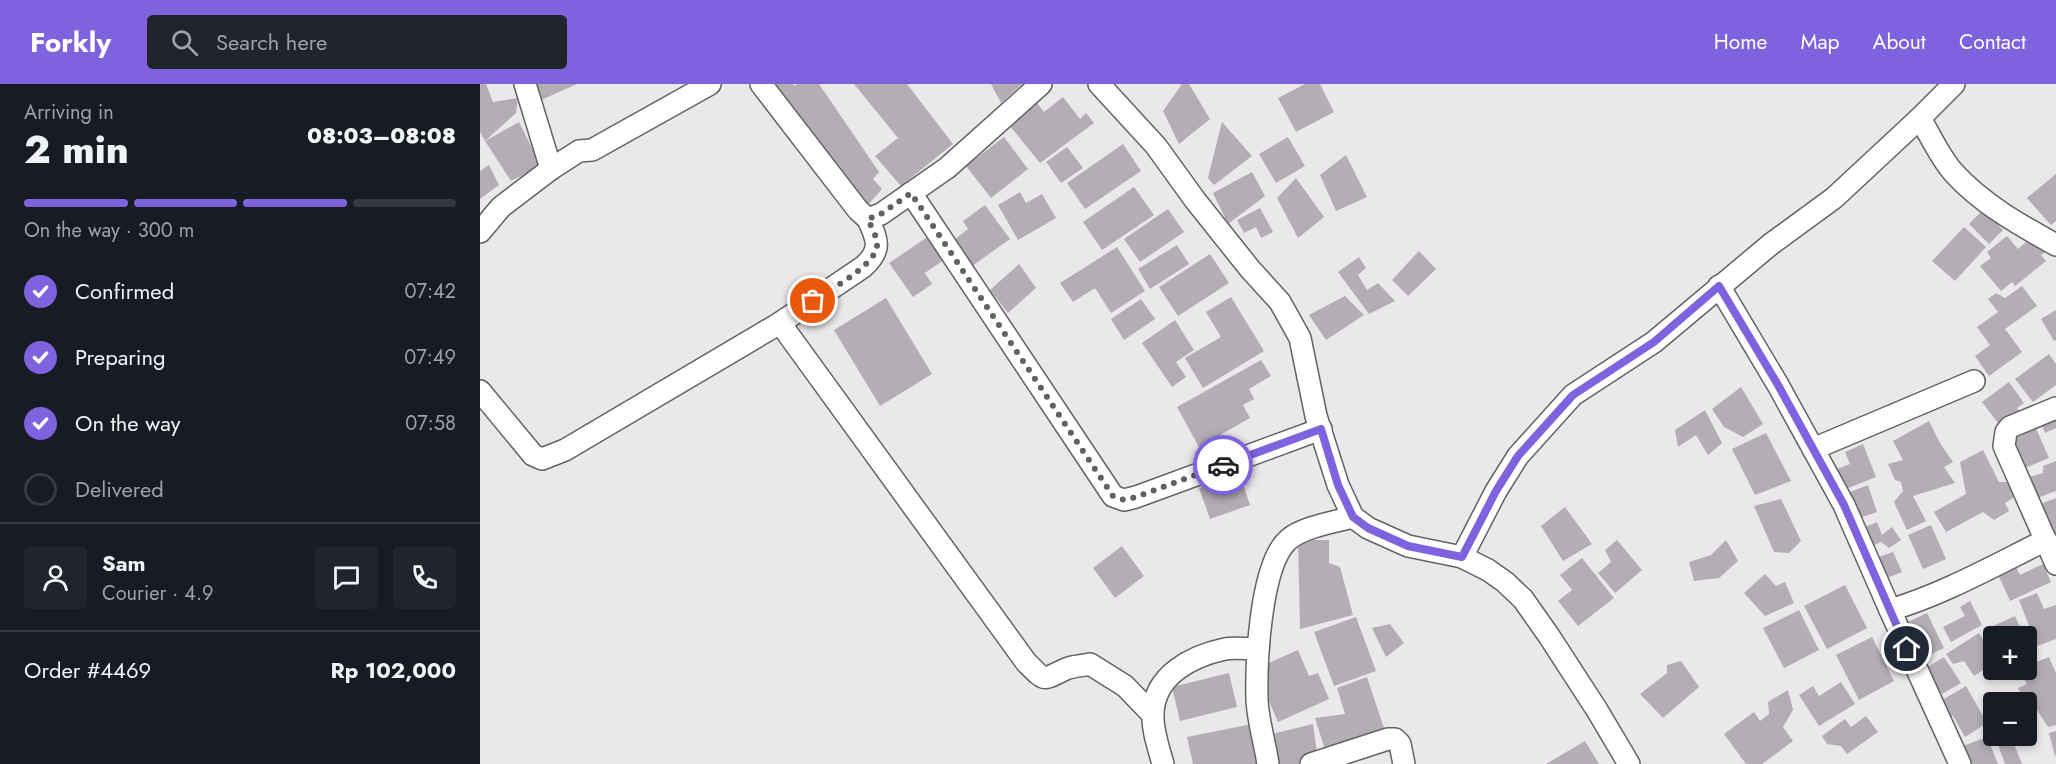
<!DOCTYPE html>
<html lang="en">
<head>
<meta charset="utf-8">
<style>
	:root { --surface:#171b24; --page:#20242c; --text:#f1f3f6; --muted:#9ea1a6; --line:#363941; --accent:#7f62dd }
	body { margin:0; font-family:Jost,sans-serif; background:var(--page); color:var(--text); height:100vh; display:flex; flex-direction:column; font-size:22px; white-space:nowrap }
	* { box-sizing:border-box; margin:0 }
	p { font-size:20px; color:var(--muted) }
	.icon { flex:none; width:33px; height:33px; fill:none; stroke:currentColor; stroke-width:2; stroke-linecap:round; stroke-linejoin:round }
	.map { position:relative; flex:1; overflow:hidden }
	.side { display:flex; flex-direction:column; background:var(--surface); width:480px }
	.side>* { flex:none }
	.controls { position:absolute; left:1503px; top:542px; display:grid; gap:12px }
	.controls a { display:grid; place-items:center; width:54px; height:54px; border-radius:6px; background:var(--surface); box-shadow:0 3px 9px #0003; font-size:30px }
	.pin { position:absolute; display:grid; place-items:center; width:51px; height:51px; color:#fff; margin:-26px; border:3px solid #fff; border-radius:50%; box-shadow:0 2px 6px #0007 }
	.courier { position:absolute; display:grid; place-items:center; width:60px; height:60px; margin:-30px; border:4px solid #7f62dd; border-radius:50%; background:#fff; color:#222; box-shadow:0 2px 8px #0007 }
	.head em { font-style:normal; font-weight:800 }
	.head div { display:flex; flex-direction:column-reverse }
	.head { display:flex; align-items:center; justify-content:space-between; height:102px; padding:0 24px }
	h1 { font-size:39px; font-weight:800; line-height:45px }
	.bar { display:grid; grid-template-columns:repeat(4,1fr); gap:9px 6px; align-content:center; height:72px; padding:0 24px }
	.bar i { height:8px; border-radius:4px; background:var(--line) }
	.bar .on { background:var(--accent) }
	.bar p { grid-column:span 4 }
	.line { display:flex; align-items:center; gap:15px; padding:0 24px; border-top:2px solid var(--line) }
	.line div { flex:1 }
	.round { display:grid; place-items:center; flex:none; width:63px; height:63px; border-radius:6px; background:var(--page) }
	ol { padding:0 24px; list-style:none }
	li { display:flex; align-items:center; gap:18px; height:66px }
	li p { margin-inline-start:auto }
	li .icon { padding:6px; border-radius:50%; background:var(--accent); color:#fff; stroke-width:4 }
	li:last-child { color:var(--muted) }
	li i { width:33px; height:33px; border:3px solid var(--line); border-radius:50% }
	header { display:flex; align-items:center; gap:36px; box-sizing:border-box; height:84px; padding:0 30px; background:var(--accent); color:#fff }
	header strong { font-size:28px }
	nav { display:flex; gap:33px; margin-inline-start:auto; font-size:21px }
	.search { width:420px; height:54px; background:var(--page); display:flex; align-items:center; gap:15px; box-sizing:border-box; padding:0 21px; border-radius:6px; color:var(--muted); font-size:22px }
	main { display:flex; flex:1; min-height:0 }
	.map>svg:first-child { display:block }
	.building { fill:#b2aeb3 }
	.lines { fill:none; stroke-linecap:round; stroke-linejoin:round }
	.minor-casing { stroke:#656266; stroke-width:24 }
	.minor { stroke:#fff; stroke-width:21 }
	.done { stroke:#626063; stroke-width:6; stroke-dasharray:0 10.8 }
	.route { stroke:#7f62dd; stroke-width:8 }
</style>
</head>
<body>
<header>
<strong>Forkly</strong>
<div class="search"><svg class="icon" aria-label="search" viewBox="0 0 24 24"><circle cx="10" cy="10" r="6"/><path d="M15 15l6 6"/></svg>Search here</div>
<nav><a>Home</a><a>Map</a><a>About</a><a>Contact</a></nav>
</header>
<main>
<section class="side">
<div class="head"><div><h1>2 min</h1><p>Arriving in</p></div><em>08:03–08:08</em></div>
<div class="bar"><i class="on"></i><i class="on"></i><i class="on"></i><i></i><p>On the way · 300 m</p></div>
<ol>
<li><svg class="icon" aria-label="check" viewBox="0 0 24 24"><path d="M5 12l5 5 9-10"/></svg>Confirmed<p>07:42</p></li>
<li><svg class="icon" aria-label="check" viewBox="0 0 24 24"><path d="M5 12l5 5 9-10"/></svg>Preparing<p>07:49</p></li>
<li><svg class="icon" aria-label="check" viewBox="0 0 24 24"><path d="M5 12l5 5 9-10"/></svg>On the way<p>07:58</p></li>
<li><i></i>Delivered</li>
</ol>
<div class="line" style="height:108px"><a class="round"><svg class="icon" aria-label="person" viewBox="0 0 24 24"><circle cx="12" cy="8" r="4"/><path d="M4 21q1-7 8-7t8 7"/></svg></a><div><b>Sam</b><p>Courier · 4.9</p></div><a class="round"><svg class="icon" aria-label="chat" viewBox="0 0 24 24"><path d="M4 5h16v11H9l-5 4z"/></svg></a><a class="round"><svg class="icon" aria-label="phone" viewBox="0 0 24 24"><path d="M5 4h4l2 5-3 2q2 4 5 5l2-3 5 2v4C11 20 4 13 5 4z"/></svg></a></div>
<div class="line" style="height:78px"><div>Order #4469</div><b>Rp 102,000</b></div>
</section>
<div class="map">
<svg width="1576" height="680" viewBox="0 0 1576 680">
	<rect width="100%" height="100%" fill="#ebe8ec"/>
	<g class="building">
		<path d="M0 0H6L13 18 38 14 36 29 5 57 0 48Z"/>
		<path d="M54 0H97L61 16Z"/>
		<path d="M293 0H313L314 2 318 0H339L399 88 393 95 402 105 387 122Z"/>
		<path d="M374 0H427L473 60 421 102 395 72 418 54Z"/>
		<path d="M511 0H542L521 19Z"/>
		<path d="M702 0H709L730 35 699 60 683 27Z"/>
		<path d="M825 0H840L854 28 816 48 798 14Z"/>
		<path d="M583 13 600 35 606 29 614 39 560 79 525 36 553 14 564 28Z"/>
		<path d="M39 38 61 82 31 97 5 57Z"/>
		<path d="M742 38 772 72 734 101 728 94Z"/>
		<path d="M524 53 548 85 511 114 486 82Z"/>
		<path d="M808 53 825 82 796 99 779 70Z"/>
		<path d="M643 60 661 87 605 125 587 99Z"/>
		<path d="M587 63 603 84 581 99 566 78Z"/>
		<path d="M866 71 887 113 856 127 840 91Z"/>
		<path d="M9 81 19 101 0 115V87Z"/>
		<path d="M772 88 785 112 748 140 733 109Z"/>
		<path d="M1576 90V137L1571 141 1547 114Z"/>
		<path d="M816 94 844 133 818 154 797 114Z"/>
		<path d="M654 103 674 131 622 166 603 138Z"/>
		<path d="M540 108 546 119 562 110 576 134 538 156 518 121Z"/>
		<path d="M505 121 530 155 488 185 470 159 488 145 483 137Z"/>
		<path d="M780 124 793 148 781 154 776 143 764 149 757 136Z"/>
		<path d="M688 125 704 148 660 178 644 155Z"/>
		<path d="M1503 126 1523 146 1509 160 1489 140Z"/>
		<path d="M1484 143 1506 163 1475 197 1452 177Z"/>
		<path d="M1554 151 1567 167 1561 171 1566 177 1535 202 1532 198 1521 207 1500 182 1511 174 1507 168 1527 152 1538 165Z"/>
		<path d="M449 152 465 175 445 189 452 200 433 213 409 179Z"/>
		<path d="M697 161 709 180 670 205 658 185Z"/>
		<path d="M637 163 665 207 631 229 615 204 593 218 580 199Z"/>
		<path d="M939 167 956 185 928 212 912 196Z"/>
		<path d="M730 170 749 199 698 232 679 203Z"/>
		<path d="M879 173 886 184 878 191 887 206 898 199 915 217 889 230 858 188Z"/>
		<path d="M539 180 556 204 528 229 510 206Z"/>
		<path d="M1542 202 1557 222 1525 245 1542 268 1509 292 1495 272 1510 261 1497 243 1518 228 1508 215 1516 209 1525 214Z"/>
		<path d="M865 212 884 231 846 256 829 231Z"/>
		<path d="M751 213 784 267 723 304 705 274 741 253 726 228Z"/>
		<path d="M406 214 452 290 400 322 354 246Z"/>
		<path d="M661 215 675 235 644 256 631 235Z"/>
		<path d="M1576 226V256L1574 257 1561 235Z"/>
		<path d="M695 236 714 266 696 278 706 293 692 303 662 259Z"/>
		<path d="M1569 270 1576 280V301L1553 318 1535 295Z"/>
		<path d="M781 276 791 292 769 305 774 315 763 321 770 334 719 363 697 323Z"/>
		<path d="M1529 298 1544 319 1537 324 1541 329 1534 335 1528 332 1518 339 1502 318Z"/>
		<path d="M1261 303 1283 340 1263 353 1244 343 1232 325Z"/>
		<path d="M1225 326 1242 359 1228 371 1216 351 1198 363 1195 346Z"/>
		<path d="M1576 331V344L1565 349 1560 338Z"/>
		<path d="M1449 337 1460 359 1473 378 1464 383 1475 399 1433 412 1446 437 1427 446 1414 418 1423 407 1421 398 1415 396 1408 380 1423 376 1413 357Z"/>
		<path d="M1555 342 1569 374 1545 384 1532 351Z"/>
		<path d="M1286 349 1311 397 1275 411 1252 365Z"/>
		<path d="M1383 360 1396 393 1361 407 1352 387 1370 380 1365 368Z"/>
		<path d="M1503 366 1519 398H1530L1538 411 1525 419 1529 427 1514 436 1503 428 1466 448 1454 428 1486 410 1480 378Z"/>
		<path d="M1576 377V407L1557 414 1549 393 1563 389V382Z"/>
		<path d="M739 397 742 407 763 400 770 421 730 435 719 404Z"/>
		<path d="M1388 401 1397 428 1374 436 1367 414 1372 413 1370 408Z"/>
		<path d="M1576 414V450L1573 451 1560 420Z"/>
		<path d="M1301 415 1321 457 1309 469 1294 468 1274 422Z"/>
		<path d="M1085 423 1112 460 1083 477 1061 442Z"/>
		<path d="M1397 438 1402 451 1412 443 1421 456 1409 464 1401 458 1388 464 1380 445Z"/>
		<path d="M1451 441 1466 475 1443 485 1428 451Z"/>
		<path d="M818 456H849V479L860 483 873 531 820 545Z"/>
		<path d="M1137 456 1162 486 1135 509 1118 489 1131 478 1125 466Z"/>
		<path d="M1246 456 1258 477 1239 494 1214 497 1209 478 1231 471Z"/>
		<path d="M642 462 664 492 635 514 613 484Z"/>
		<path d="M1413 468 1422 488 1402 496 1393 475Z"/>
		<path d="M1102 474 1134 514 1098 542 1078 517 1092 506 1080 491Z"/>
		<path d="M1534 479 1540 491 1563 480 1571 498 1530 517 1516 486Z"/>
		<path d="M1285 490 1296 502 1305 498 1314 519 1285 532 1264 509Z"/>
		<path d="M1365 501 1387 544 1347 565 1324 522Z"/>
		<path d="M1557 509 1564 525 1576 521V555L1557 562 1539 516Z"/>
		<path d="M1490 517 1502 541 1471 558 1463 543 1485 532 1480 523Z"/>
		<path d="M1319 526 1339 566 1304 584 1283 544Z"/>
		<path d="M1447 529 1464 564 1441 575 1424 540Z"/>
		<path d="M1535 532 1544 552H1515L1511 543Z"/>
		<path d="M876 533 896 587 854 602 834 548Z"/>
		<path d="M910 540 924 559 906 573 892 544Z"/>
		<path d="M1499 549 1514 573V579L1494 592 1484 577 1473 580 1466 570Z"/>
		<path d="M1392 553 1414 597 1379 616 1356 571Z"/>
		<path d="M818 566 829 592 838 589 849 615 798 638 775 585Z"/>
		<path d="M1464 573 1481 599 1462 610 1446 584Z"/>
		<path d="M1569 573 1576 589V641L1568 643 1552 618 1546 620 1538 604 1547 600 1538 585H1546V582Z"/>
		<path d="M1201 577 1219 603 1183 634 1160 610 1187 589V581Z"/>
		<path d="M749 589 757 623 700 637 692 603Z"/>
		<path d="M887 593 906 650 846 669 835 634 865 630 857 604Z"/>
		<path d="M1361 598 1375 620 1339 642 1319 611 1333 602 1339 612Z"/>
		<path d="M1486 602 1507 639 1485 653 1473 632H1464L1457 619Z"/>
		<path d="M1308 606 1313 626 1303 643 1313 657 1282 680H1266L1244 650 1274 628 1280 637 1289 630 1288 618Z"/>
		<path d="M1386 632 1398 648 1367 670 1361 662 1347 660 1342 652 1365 635 1371 643Z"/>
		<path d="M772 640 781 680H713L707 653Z"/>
		<path d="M833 640 838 677 825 680H795L788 651Z"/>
		<path d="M1576 647V672H1575L1569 649Z"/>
		<path d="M1515 652H1531L1542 680H1525Z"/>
		<path d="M1507 653 1518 680H1490L1483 662Z"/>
		<path d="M1105 657 1119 680H1066Z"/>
	</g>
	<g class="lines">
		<defs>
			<g id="minor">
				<path d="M45 0 71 85"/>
				<path d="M281 0 378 126 388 135 401 130 467 84 561 0"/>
				<path d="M619 0 676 62 715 116 770 185 800 218 820 254 836 332 858 401 873 433 888 444 928 462 982 473 1008 486 1025 498 1043 515 1069 552 1117 626 1149 680"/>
				<path d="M1440 34C1450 51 1461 75 1474 89 1502 120 1540 141 1576 161"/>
				<path d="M431 109 633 412 644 416 656 413 841 345"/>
				<path d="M0 148 21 123 71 85 99 67 112 66 230 0"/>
				<path d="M1239 202 1298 301 1364 421 1410 526C1464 510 1515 481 1566 456"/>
				<path d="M300 239 546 578C567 599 561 596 586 585 593 582 602 582 610 580L645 602 673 631"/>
				<path d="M0 307 53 371 62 375 85 366 300 239 383 183C402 166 398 157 388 135"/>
				<path d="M1576 324 1530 343 1526 348 1524 362 1576 480"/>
				<path d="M1333 365 1494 297"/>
				<path d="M982 473 1016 407 1038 372 1093 311 1174 258 1291 160 1354 114 1440 34 1474 0"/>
				<path d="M1410 526 1480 680"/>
				<path d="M683 680C679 665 672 646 673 630 674 591 712 572 745 565 755 563 767 565 778 565"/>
				<path d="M788 680C785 659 778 637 777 616 776 580 780 481 808 456 822 443 855 438 873 433"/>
				<path d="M831 680 908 655H915L920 660 924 680"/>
			</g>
		</defs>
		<use href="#minor" class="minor-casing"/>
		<use href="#minor" class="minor"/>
	</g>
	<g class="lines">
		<path class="done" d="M333 217C349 206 395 182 397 162 398 154 391 143 388 135L401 130 431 109 633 412 644 416 656 413 743 381"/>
		<path class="route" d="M743 381 841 345 858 401 873 433 888 444 928 462 982 473 1016 407 1038 372 1093 311 1174 258 1239 202 1298 301 1364 421 1427 565"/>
	</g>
</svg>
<div class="controls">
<a>+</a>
<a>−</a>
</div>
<div class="pin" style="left:333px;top:217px;background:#ea580c"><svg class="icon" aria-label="bag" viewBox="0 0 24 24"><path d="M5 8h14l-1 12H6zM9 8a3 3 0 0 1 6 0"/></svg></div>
<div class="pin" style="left:1427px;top:565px;background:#1f2937"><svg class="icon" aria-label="home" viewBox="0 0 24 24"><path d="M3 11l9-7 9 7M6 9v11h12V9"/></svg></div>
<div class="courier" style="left:743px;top:381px"><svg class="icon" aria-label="car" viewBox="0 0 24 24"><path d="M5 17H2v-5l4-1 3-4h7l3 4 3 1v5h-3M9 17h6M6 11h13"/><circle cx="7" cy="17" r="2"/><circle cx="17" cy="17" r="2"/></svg></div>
</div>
</main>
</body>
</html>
